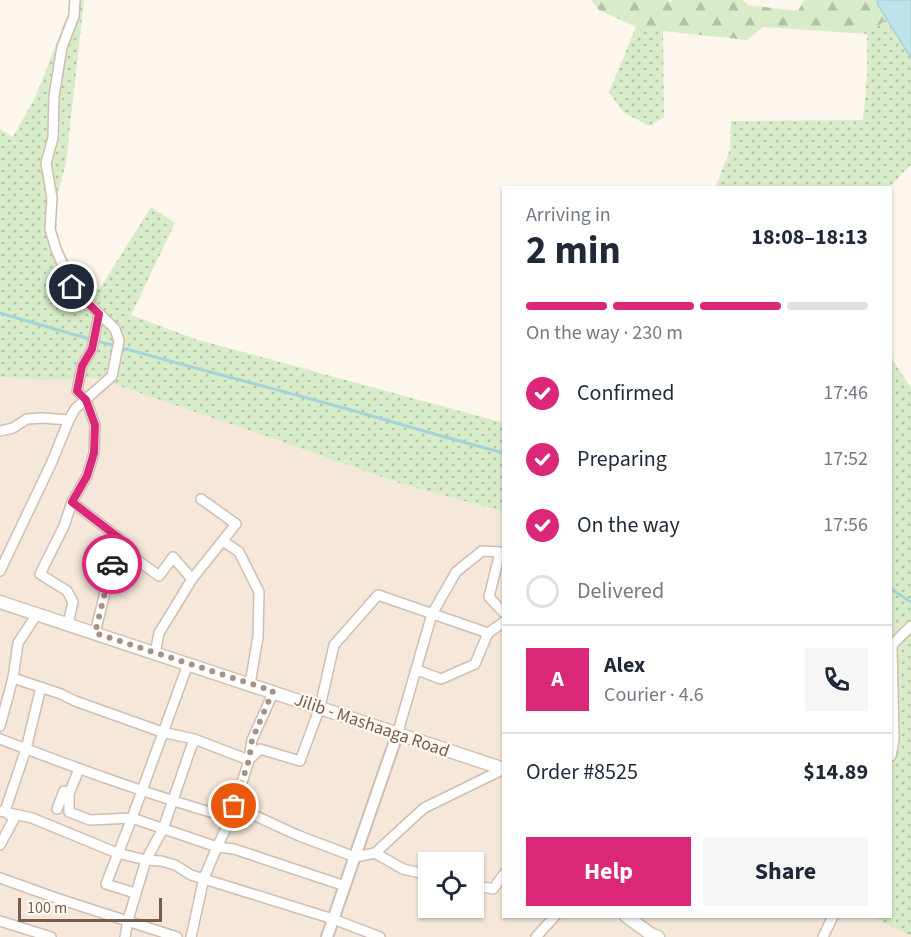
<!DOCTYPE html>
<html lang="en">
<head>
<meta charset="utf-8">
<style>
	:root { --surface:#fff; --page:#f6f6f7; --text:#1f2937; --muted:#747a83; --line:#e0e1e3; --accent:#db2777 }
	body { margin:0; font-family:"Source Sans 3",sans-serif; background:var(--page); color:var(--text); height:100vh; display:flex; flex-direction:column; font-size:22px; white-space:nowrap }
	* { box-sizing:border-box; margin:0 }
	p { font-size:20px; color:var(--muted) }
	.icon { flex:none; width:33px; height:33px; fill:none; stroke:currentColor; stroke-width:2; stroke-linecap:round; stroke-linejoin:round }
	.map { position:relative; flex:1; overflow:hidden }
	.side { position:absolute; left:502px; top:186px; width:390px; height:732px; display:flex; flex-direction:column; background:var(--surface); border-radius:0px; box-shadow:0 2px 4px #0004 }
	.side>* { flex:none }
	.tools { position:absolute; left:418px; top:852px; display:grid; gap:12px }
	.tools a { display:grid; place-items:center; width:66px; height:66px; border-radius:0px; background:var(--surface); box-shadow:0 2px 4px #0004; font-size:30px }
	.scale { position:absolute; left:18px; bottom:15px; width:144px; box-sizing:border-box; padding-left:6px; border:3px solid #7a5c4d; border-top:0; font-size:16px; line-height:21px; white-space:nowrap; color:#7a5c4d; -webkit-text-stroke:4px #fffaf3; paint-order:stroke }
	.pin { position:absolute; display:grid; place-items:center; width:51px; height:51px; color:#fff; margin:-26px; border:3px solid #fff; border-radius:50%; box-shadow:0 2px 6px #0007 }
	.courier { position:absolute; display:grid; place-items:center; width:60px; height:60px; margin:-30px; border:4px solid #db2777; border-radius:50%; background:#fff; color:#222; box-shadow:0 2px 8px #0007 }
	.headline em { font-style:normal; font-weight:700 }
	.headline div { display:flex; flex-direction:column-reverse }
	.headline { display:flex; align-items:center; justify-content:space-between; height:102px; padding:0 24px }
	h1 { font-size:39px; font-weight:700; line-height:45px }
	.bar { display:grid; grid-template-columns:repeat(4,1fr); gap:9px 6px; align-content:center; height:72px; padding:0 24px }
	.bar i { height:8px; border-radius:4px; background:var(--line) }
	.bar .on { background:var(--accent) }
	.bar p { grid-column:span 4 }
	.line { display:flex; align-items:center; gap:15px; padding:0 24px; border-top:2px solid var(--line) }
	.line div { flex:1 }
	.round { display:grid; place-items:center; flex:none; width:63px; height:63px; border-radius:0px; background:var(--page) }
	ol { padding:0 24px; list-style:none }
	li { display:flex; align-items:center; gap:18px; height:66px }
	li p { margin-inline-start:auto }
	li .icon { padding:6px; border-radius:50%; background:var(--accent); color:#fff; stroke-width:4 }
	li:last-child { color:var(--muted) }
	li i { width:33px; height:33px; border:3px solid var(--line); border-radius:50% }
	.cta { display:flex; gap:12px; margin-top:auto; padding:12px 24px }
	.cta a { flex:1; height:69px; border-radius:0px; background:var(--accent); color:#fff; font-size:24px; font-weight:700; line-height:69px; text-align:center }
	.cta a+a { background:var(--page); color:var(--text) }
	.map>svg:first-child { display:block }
	.residential { fill:#f5e8da; fill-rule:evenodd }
	.grass { fill:url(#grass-dots) }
	.forest { fill:url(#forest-firs) }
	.water { fill:#bfe3e8; stroke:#a5d3da; stroke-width:1.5 }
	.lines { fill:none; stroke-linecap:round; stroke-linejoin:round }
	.stream { stroke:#a5d3da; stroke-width:3 }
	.minor-casing { stroke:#d1beb0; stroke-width:12 }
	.tertiary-casing { stroke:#d1beb0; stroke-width:14 }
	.secondary-casing { stroke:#d6c0b0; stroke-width:15 }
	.minor { stroke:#fff; stroke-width:9 }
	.tertiary { stroke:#fff; stroke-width:10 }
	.secondary { stroke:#fff; stroke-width:12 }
	.done { stroke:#a89285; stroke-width:6; stroke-dasharray:0 10.8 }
	.route { stroke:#db2777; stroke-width:8 }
	.labels { text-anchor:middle; stroke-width:4.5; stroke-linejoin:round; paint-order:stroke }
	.street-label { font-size:18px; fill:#7a5c4d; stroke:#fffaf3 }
</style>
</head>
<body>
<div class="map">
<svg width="911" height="937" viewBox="0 0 911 937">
	<defs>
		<pattern id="grass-dots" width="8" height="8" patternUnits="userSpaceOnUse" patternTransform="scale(1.5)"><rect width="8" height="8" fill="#d8ecc9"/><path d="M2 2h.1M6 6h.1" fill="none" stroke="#b4c2a5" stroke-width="1.8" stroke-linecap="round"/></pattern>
		<pattern id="forest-firs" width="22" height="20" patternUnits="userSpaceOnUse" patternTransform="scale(1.5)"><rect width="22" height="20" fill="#d8ecc9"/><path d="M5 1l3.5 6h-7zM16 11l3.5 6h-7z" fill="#b4c2a5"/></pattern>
	</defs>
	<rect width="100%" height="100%" fill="#fdf6ec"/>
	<path class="residential" d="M0 377 40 380 96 378 216 419 402 484 504 512V916L872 917 911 936V937H0ZM429 862H474V908H429Z"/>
	<g class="grass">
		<path d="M69 0H84L66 163 58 193 56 235 77 278 99 290 151 207 175 223 131 315 195 339 504 423V512L402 484 216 419 96 378 40 380 0 377V129L13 137 36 96 68 13Z"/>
		<path d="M887 19 911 58V164L890 187 715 188 730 150 731 121 863 120 867 76V34Z"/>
		<path d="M636 27 663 31 664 117 649 126 623 112 609 92Z"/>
		<path d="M891 357 911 388V936L872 917 891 916Z"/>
	</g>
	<path class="forest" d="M591 0H668L670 2 673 0H743L748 5 798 11 804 0H877L887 19 867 34 763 27 747 40 663 31 636 27 599 10Z"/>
	<path class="water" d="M877 0H911V58L878 5Z"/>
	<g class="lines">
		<g class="stream">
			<path d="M0 313C109 346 219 374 329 404 388 420 445 438 504 453"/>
			<path d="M891 589 911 602"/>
		</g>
		<defs>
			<g id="minor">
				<path d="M0 431 13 428 27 419 42 418 69 420"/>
				<path d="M72 502 119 538 115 552 125 551 159 576 173 557 192 579"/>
				<path d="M223 541 239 552 259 592 258 637 250 684"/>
				<path d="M0 571 51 464 69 420 75 409 112 376 119 341 115 329 72 287 56 249 50 229 52 198 46 163 53 138 54 96 62 47 74 16 75 0"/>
				<path d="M68 624 73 602 67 591 40 574 64 526 72 502 87 476 94 453 95 425 86 400 77 391 82 366 92 349 99 314"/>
				<path d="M95 633 115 552"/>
				<path d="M891 646 911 626"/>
				<path d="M155 653 159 633 192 579 236 524 201 499"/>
				<path d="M417 670 441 679 475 664 488 633"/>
				<path d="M13 678 61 694 75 701 162 732 194 739 249 760 260 749 300 761 320 707 334 645 378 595 488 633 504 622"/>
				<path d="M0 726 13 678 18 643 37 614"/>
				<path d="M397 735 432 614 456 572 482 551 500 552 489 597 504 613"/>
				<path d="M0 739C76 768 152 796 231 818"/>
				<path d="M891 756 894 740 892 646"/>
				<path d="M69 794 79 769"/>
				<path d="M234 806 297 835 355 857 375 853 424 808 504 769"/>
				<path d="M57 809 64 791 69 794V812L90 820 132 818 217 847 234 849 345 886"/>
				<path d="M0 811 32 818 117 853 146 860 161 861 175 865 191 875 333 919 380 937"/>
				<path d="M0 845 14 819 5 811 26 749 41 687"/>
				<path d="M375 853 403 869 429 875"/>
				<path d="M0 878 56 898 177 937"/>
				<path d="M474 885 493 889 504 874"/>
				<path d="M135 893 106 884 132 818 188 664"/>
				<path d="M0 921 51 937"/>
				<path d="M125 937 128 920 146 860 163 829 194 739"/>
				<path d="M191 937 204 878 217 847 231 818 249 760 252 740 274 691"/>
				<path d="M536 937 555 916"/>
				<path d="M823 937 833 916"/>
			</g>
			<path id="tertiary" d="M327 937 397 735"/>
			<g id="secondary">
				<path d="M0 602 504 769"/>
				<path d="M626 916 652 935 658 937"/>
			</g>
		</defs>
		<use href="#minor" class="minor-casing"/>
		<use href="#tertiary" class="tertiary-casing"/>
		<use href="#secondary" class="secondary-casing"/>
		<use href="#minor" class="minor"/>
		<use href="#tertiary" class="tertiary"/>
		<use href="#secondary" class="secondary"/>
	</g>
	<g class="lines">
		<path class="done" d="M112 564 95 633 273 691 252 740 249 760 234 806"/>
		<path class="route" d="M72 287 99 314 92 349 82 366 77 391 86 400 95 425 94 453 87 476 72 502 119 538 112 564"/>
	</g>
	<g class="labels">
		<g class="street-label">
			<text transform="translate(372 725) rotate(19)" y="6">Jilib - Mashaaga Road</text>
		</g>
	</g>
</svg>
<div class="tools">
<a><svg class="icon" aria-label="locate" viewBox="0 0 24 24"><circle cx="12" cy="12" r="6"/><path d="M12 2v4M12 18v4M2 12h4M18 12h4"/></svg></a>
</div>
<div class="scale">100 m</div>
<div class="pin" style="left:234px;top:806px;background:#ea580c"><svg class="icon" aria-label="bag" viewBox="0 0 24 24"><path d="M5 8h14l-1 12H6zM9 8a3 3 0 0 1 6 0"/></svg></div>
<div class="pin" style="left:72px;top:287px;background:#1f2937"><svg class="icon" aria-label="home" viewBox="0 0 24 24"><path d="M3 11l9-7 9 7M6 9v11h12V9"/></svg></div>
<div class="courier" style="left:112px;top:564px"><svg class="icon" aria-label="car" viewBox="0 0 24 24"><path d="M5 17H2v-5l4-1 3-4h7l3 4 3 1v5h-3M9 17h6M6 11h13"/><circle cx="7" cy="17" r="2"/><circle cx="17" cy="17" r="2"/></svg></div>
<section class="side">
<div class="headline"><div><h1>2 min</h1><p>Arriving in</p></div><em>18:08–18:13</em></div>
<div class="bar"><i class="on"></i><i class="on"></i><i class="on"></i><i></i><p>On the way · 230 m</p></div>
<ol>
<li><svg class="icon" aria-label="check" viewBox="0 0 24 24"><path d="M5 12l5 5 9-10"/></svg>Confirmed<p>17:46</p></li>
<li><svg class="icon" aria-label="check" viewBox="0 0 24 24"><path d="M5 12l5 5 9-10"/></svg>Preparing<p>17:52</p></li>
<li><svg class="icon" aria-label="check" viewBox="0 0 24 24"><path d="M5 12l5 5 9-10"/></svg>On the way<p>17:56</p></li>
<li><i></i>Delivered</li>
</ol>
<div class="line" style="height:108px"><b class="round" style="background:var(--accent);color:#fff">A</b><div><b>Alex</b><p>Courier · 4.6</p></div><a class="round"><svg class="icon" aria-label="phone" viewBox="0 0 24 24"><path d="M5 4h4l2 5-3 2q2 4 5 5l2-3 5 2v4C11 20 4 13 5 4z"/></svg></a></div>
<div class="line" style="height:78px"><div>Order #8525</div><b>$14.89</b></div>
<div class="cta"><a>Help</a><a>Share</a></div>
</section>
</div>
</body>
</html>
